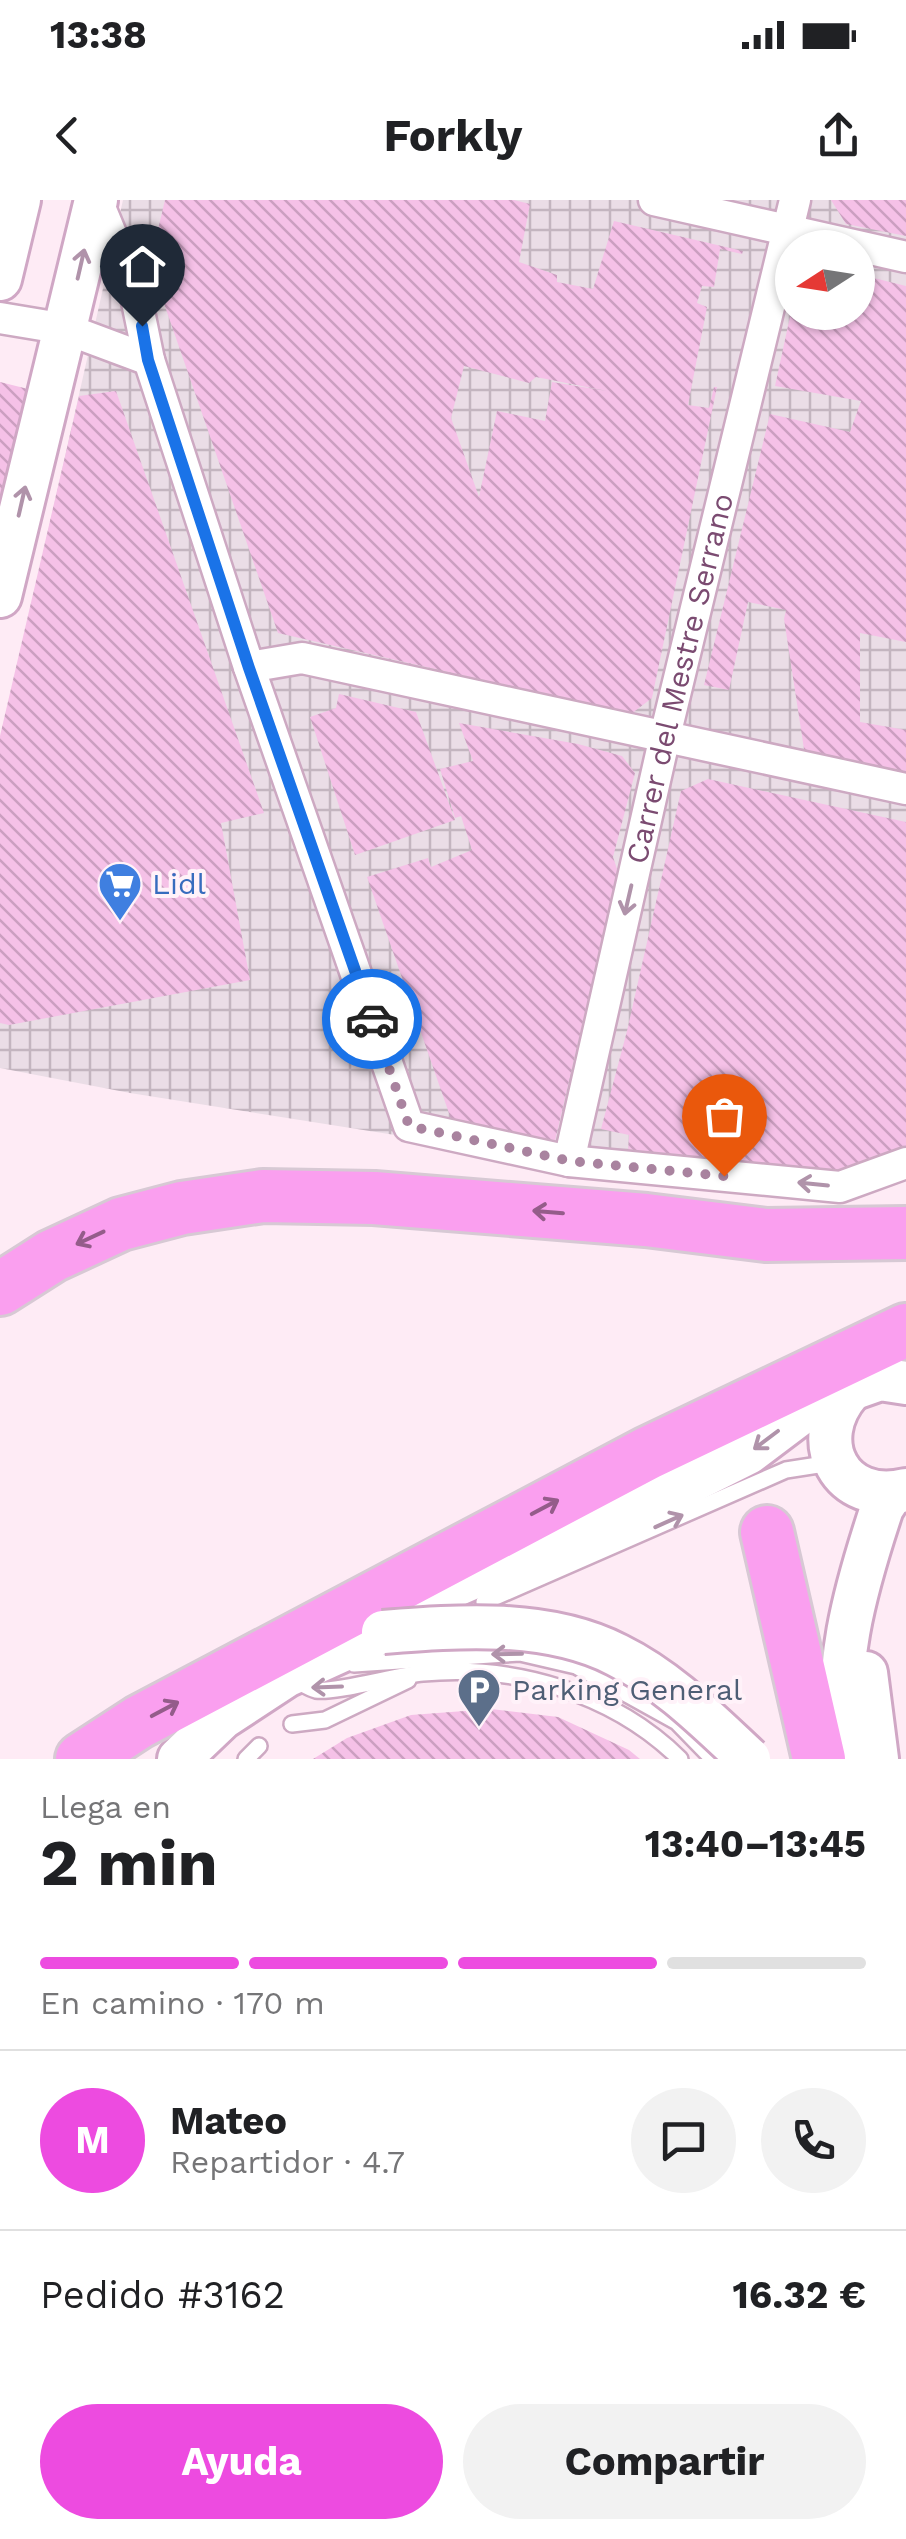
<!DOCTYPE html>
<html lang="es">
<head>
<meta charset="utf-8">
<style>
	:root { --surface:#fff; --page:#f2f2f2; --text:#202124; --muted:#757577; --line:#e0e0e0; --accent:#ed4be0 }
	body { margin:0; font-family:"Work Sans",sans-serif; background:var(--page); color:var(--text); height:100vh; display:flex; flex-direction:column; font-size:38px; white-space:nowrap }
	* { box-sizing:border-box; margin:0 }
	p { font-size:32px; color:var(--muted) }
	.icon { flex:none; width:55px; height:55px; fill:none; stroke:currentColor; stroke-width:2; stroke-linecap:round; stroke-linejoin:round }
	.map { position:relative; height:1559px; overflow:hidden }
	.drawer { display:flex; flex-direction:column; background:var(--surface); flex:1 }
	.drawer>* { flex:none }
	.needle { width:65px; rotate:258deg }
	.buttons { position:absolute; left:775px; top:30px; display:grid; gap:20px }
	.buttons a { display:grid; place-items:center; width:100px; height:100px; border-radius:50%; background:var(--surface); box-shadow:0 2px 8px #0004; font-size:50px }
	.pin { position:absolute; display:grid; place-items:center; width:85px; height:85px; color:#fff; margin:-102px -42px; border-radius:50% 50% 50% 0; rotate:-45deg; box-shadow:0 0 10px #0007 }
	.pin .icon { rotate:45deg }
	.courier { position:absolute; display:grid; place-items:center; width:100px; height:100px; margin:-50px; border:8px solid #1a73e8; border-radius:50%; background:#fff; color:#222; box-shadow:0 2px 12px #0007 }
	.headline em { font-style:normal; font-weight:700 }
	.headline div { display:flex; flex-direction:column-reverse }
	.headline { display:flex; align-items:center; justify-content:space-between; height:170px; padding:0 40px }
	h1 { font-size:65px; font-weight:700; line-height:75px }
	.bar { display:grid; grid-template-columns:repeat(4,1fr); gap:15px 10px; align-content:center; height:120px; padding:0 40px }
	.bar i { height:12px; border-radius:8px; background:var(--line) }
	.bar .selected { background:var(--accent) }
	.bar p { grid-column:span 4 }
	.line { display:flex; align-items:center; gap:25px; padding:0 40px; border-top:2px solid var(--line) }
	.line div { flex:1 }
	.round { display:grid; place-items:center; flex:none; width:105px; height:105px; border-radius:52px; background:var(--page) }
	.cta { display:flex; gap:20px; margin-top:auto; padding:20px 40px }
	.cta a { flex:1; height:115px; border-radius:60px; background:var(--accent); color:#fff; font-size:40px; font-weight:700; line-height:115px; text-align:center }
	.cta a+a { background:var(--page); color:var(--text) }
	.status { display:flex; justify-content:space-between; align-items:center; height:70px; padding:0 50px; background:var(--surface); direction:ltr }
	.status svg { height:28px; fill:currentColor }
	header { display:flex; justify-content:space-between; align-items:center; height:130px; padding:0 40px; background:var(--surface); font-size:45px; font-weight:700 }
	.map>svg:first-child { display:block }
	.industrial { fill:url(#industrial-grid); fill-rule:evenodd }
	.building { fill:url(#building-back-hatch); fill-rule:evenodd }
	.lines { fill:none; stroke-linecap:round; stroke-linejoin:round }
	.lane-casing { stroke:#cda9c2; stroke-width:20 }
	.street-casing { stroke:#cda9c2; stroke-width:35 }
	.secondary-casing { stroke:#d0a7c5; stroke-width:48 }
	.highway-casing { stroke:#d7c9d4; stroke-width:58 }
	.lane { stroke:#fff; stroke-width:15 }
	.street { stroke:#fff; stroke-width:30 }
	.secondary { stroke:#fff; stroke-width:42 }
	.highway { stroke:#fa9fef; stroke-width:52 }
	.secondary-bridge-casing { stroke:#d0a7c5; stroke-width:48; stroke-linecap:butt }
	.secondary-bridge { stroke:#fff; stroke-width:42 }
	.oneway { stroke:#b093aa }
	.oneway2 { stroke:#945c8a }
	.done { stroke:#a9839f; stroke-width:10; stroke-dasharray:0 18 }
	.route { stroke:#1a73e8; stroke-width:12 }
	.labels { text-anchor:middle; stroke-width:8; stroke-linejoin:round; paint-order:stroke }
	.street-label { font-size:30px; fill:#7b4b71; stroke:#fff2f9 }
	.shop-label { font-size:30px; fill:#366cbe; stroke:#fff2f9; text-anchor:start }
	.service-label { font-size:30px; fill:#4e5e75; stroke:#fff2f9; text-anchor:start }
</style>
</head>
<body>
<div class="status"><b>13:38</b><svg viewBox="0 0 49 12"><path d="M0 12V9h3v3zM5 12V6h3v6zM10 12V3h3v9zM15 12V0h3v12zM26 1h20v11H26zM47 4h2v5h-2z"/></svg></div>
<header><svg class="icon" aria-label="back" viewBox="0 0 24 24"><path d="M15 5l-7 7 7 7"/></svg>Forkly<svg class="icon" aria-label="share" viewBox="0 0 24 24"><path d="M12 15V3M7 8l5-5 5 5M5 13v7h14v-7"/></svg></header>
<div class="map">
<svg width="906" height="1559" viewBox="0 0 906 1559">
	<defs>
		<pattern id="industrial-grid" width="8" height="8" patternUnits="userSpaceOnUse" patternTransform="scale(2.5)"><rect width="8" height="8" fill="#eadde6"/><path d="M0 4h8M4 0v8" fill="none" stroke="#c3b5bf"/></pattern>
		<pattern id="building-back-hatch" width="6" height="6" patternUnits="userSpaceOnUse" patternTransform="scale(2.5)"><rect width="6" height="6" fill="#f5c1e7"/><path d="M-1 5l2 2M0 0l6 6M5-1l2 2" fill="none" stroke="#cb9fc0"/></pattern>
	</defs>
	<rect width="100%" height="100%" fill="#feebf5"/>
	<path class="industrial" d="M123 0H906V966L842 991 433 941 130 893 0 868V544ZM792 48H858V112H792Z"/>
	<g class="building">
		<path d="M165 0H514L530 4 519 62 557 75V82L593 89 614 21 743 51 742 54 720 49 714 87 702 86 697 103 707 107 688 205 709 208 714 187H717L652 498 631 514 278 433 150 63ZM464 166 529 183 536 177 607 191 552 182 545 221 497 211 479 297 451 218Z"/>
		<path d="M831 0H906V36L846 24Z"/>
		<path d="M858 74 906 86V442L860 433V522L906 530V581L806 562 784 419 786 410 748 402 729 490 704 485 770 214 850 232 861 201 775 186 791 112H858Z"/>
		<path d="M0 182 28 189 2 301H0Z"/>
		<path d="M116 191 264 613 221 623 250 780 9 825 0 823V536L79 196Z"/>
		<path d="M339 494 416 512 455 620 355 655 310 517 336 508Z"/>
		<path d="M459 523 578 544 622 556 635 573 613 657 618 672 555 941 451 919 367 677 428 658 431 667 472 650 461 616 455 618 440 569 473 561Z"/>
		<path d="M708 579 906 622V955L852 975 628 953 629 935 601 929 627 831 681 591Z"/>
		<path d="M491 1509 558 1517 629 1550 640 1559H313L347 1538 411 1515Z"/>
	</g>
	<g class="lines">
		<defs>
			<g id="lane">
				<path d="M484 1402 786 1270 831 1263"/>
				<path d="M354 1464 520 1453 576 1466 677 1522 713 1559"/>
				<path d="M295 1480C301 1483 309 1488 316 1490 335 1493 398 1475 423 1473 516 1464 614 1494 680 1559"/>
				<path d="M292 1524 325 1520 408 1480"/>
				<path d="M246 1559 259 1546"/>
			</g>
			<g id="street">
				<path d="M97 0 135 92 149 160 249 467 409 926 569 961 840 987 906 963"/>
				<path d="M654 0 906 57"/>
				<path d="M0 118 66 129 149 160"/>
				<path d="M249 467 302 458 906 589"/>
				<path id="s1" d="M569 961 665 536 795 0"/>
			</g>
			<g id="secondary">
				<path d="M0 79 19 0"/>
				<path d="M0 396 96 0"/>
				<path d="M849 1192C807 1241 840 1306 906 1290"/>
				<path d="M866 1473 877 1559"/>
				<path d="M179 1559 222 1518 286 1476 383 1432 456 1385 678 1288 748 1253 809 1207 829 1197 880 1179 906 1183"/>
				<path d="M847 1559C831 1472 855 1389 882 1308L891 1294"/>
			</g>
			<g id="highway">
				<path d="M0 1089 52 1056 121 1024 182 1008 263 996 374 998 646 1020 766 1035 906 1033"/>
				<path d="M767 1332 819 1559"/>
				<path d="M82 1559 139 1522 648 1253 906 1130"/>
			</g>
		</defs>
		<use href="#lane" class="lane-casing"/>
		<use href="#street" class="street-casing"/>
		<use href="#secondary" class="secondary-casing"/>
		<use href="#highway" class="highway-casing"/>
		<use href="#lane" class="lane"/>
		<use href="#street" class="street"/>
		<use href="#secondary" class="secondary"/>
		<use href="#highway" class="highway"/>
		<defs>
			<path id="secondary-bridge" d="M383 1432C459 1426 547 1419 617 1455 668 1480 708 1521 749 1559"/>
		</defs>
		<use href="#secondary-bridge" class="secondary-bridge-casing"/>
		<use href="#secondary-bridge" class="secondary-bridge"/>
	</g>
	<defs><path id="oneway-shaft" d="M-6 0H5M1.5-3L5.5 0L1.5 3" fill="none" stroke-width="1.6" stroke-linecap="round" stroke-linejoin="round" transform="scale(2.5)"/></defs>
	<g class="oneway">
		<use href="#oneway-shaft" transform="translate(81 64) rotate(-77)"/>
		<use href="#oneway-shaft" transform="translate(22 301) rotate(-77)"/>
		<use href="#oneway-shaft" transform="translate(628 700) rotate(103)"/>
		<use href="#oneway-shaft" transform="translate(813 984) rotate(-174)"/>
		<use href="#oneway-shaft" transform="translate(766 1240) rotate(143)"/>
		<use href="#oneway-shaft" transform="translate(669 1321) rotate(-24)"/>
		<use href="#oneway-shaft" transform="translate(507 1454) rotate(179)"/>
		<use href="#oneway-shaft" transform="translate(327 1487) rotate(178)"/>
	</g>
	<g class="oneway2">
		<use href="#oneway-shaft" transform="translate(548 1012) rotate(-175)"/>
		<use href="#oneway-shaft" transform="translate(90 1038) rotate(155)"/>
		<use href="#oneway-shaft" transform="translate(545 1307) rotate(-28)"/>
		<use href="#oneway-shaft" transform="translate(165 1509) rotate(-28)"/>
	</g>
	<g class="lines">
		<path class="done" d="M372 819 409 926 570 961 724 976"/>
		<path class="route" d="M142 126 148 160 249 468 372 819"/>
	</g>
	<defs>
		<symbol id="supermarket-pin" viewBox="-11 -11 22 30"><path d="M0 17L-7.5 6A9.5 9.5 0 1 1 7.5 6Z" fill="#3f7fe0" stroke="#fff2f9"/><path d="M-6-5.5h2.5l.6 2H6L4.5 2H-2.5L-4.4-4H-6ZM-1.5 3.2a1.3 1.3 0 1 0 .1 0ZM3 3.2a1.3 1.3 0 1 0 .1 0Z" fill="#fff"/></symbol>
		<symbol id="parking-pin" viewBox="-11 -11 22 30"><path d="M0 17L-7.5 6A9.5 9.5 0 1 1 7.5 6Z" fill="#5c6f8a" stroke="#fff2f9"/><path d="M-3.5-5.5H1a3.5 3.5 0 0 1 0 7H-1V5.5H-3.5ZM-1-3.4V-.6H.8a1.4 1.4 0 0 0 0-2.8Z" fill="#fff"/></symbol>
	</defs>
	<g fill-rule="evenodd">
		<use href="#supermarket-pin" x="95" y="659" width="50" height="68"/>
		<use href="#parking-pin" x="454" y="1465" width="50" height="68"/>
	</g>
	<g class="labels">
		<g class="street-label">
			<text dy="10" stroke="none"><textPath href="#s1" startOffset="495">Carrer del Mestre Serrano</textPath></text>
		</g>
		<g class="shop-label">
			<text x="152" y="694">Lidl</text>
		</g>
		<g class="service-label">
			<text x="512" y="1500">Parking General</text>
		</g>
	</g>
</svg>
<div class="buttons">
<a><svg class="needle" viewBox="-14 -14 28 28"><path d="M0-13l5 13h-10z" fill="#e53935"/><path d="M0 13l5-13h-10z" fill="#757577"/></svg></a>
</div>
<div class="pin" style="left:724px;top:976px;background:#ea580c"><svg class="icon" aria-label="bag" viewBox="0 0 24 24"><path d="M5 8h14l-1 12H6zM9 8a3 3 0 0 1 6 0"/></svg></div>
<div class="pin" style="left:142px;top:126px;background:#1f2937"><svg class="icon" aria-label="home" viewBox="0 0 24 24"><path d="M3 11l9-7 9 7M6 9v11h12V9"/></svg></div>
<div class="courier" style="left:372px;top:819px"><svg class="icon" aria-label="car" viewBox="0 0 24 24"><path d="M5 17H2v-5l4-1 3-4h7l3 4 3 1v5h-3M9 17h6M6 11h13"/><circle cx="7" cy="17" r="2"/><circle cx="17" cy="17" r="2"/></svg></div>
</div>
<section class="drawer">
<div class="headline"><div><h1>2 min</h1><p>Llega en</p></div><em>13:40–13:45</em></div>
<div class="bar"><i class="selected"></i><i class="selected"></i><i class="selected"></i><i></i><p>En camino · 170 m</p></div>
<div class="line" style="height:180px"><b class="round" style="background:var(--accent);color:#fff">M</b><div><b>Mateo</b><p>Repartidor · 4.7</p></div><a class="round"><svg class="icon" aria-label="chat" viewBox="0 0 24 24"><path d="M4 5h16v11H9l-5 4z"/></svg></a><a class="round"><svg class="icon" aria-label="phone" viewBox="0 0 24 24"><path d="M5 4h4l2 5-3 2q2 4 5 5l2-3 5 2v4C11 20 4 13 5 4z"/></svg></a></div>
<div class="line" style="height:130px"><div>Pedido #3162</div><b>16.32 €</b></div>
<div class="cta"><a>Ayuda</a><a>Compartir</a></div>
</section>
</body>
</html>
